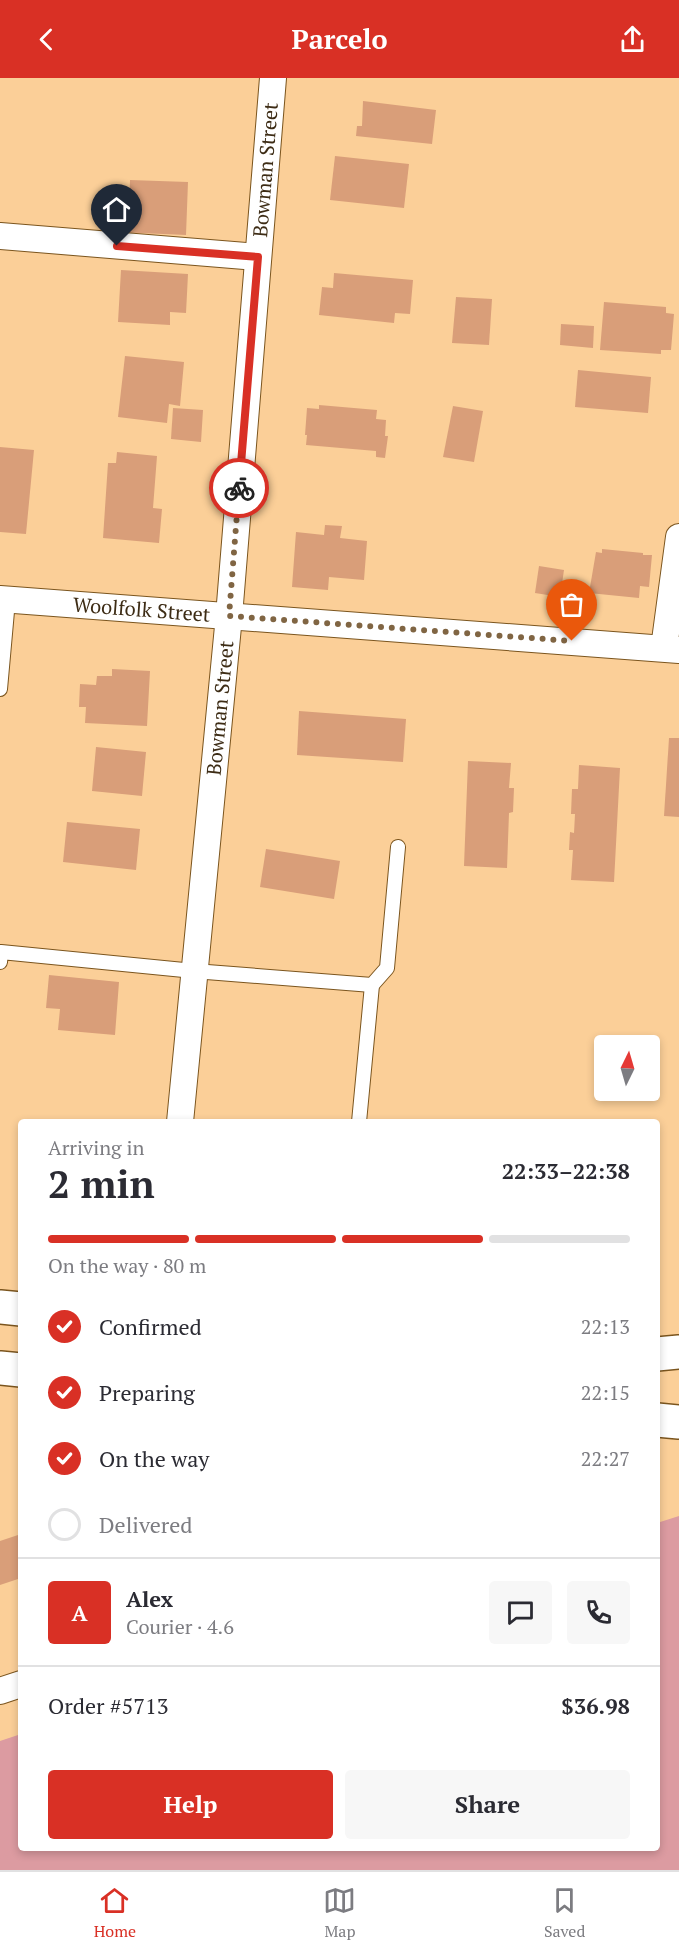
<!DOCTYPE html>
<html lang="en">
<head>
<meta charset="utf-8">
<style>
	:root { --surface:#fff; --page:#f7f7f7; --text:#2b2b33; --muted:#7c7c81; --line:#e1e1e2; --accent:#d93025 }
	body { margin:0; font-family:"PT Serif",serif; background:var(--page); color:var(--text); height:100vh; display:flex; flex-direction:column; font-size:22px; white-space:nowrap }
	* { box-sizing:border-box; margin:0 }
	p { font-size:20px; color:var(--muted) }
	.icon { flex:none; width:33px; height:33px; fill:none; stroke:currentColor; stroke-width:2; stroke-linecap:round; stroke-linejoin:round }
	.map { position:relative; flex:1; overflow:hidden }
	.panel { position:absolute; left:18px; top:1041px; width:642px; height:732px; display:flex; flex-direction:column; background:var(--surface); border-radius:6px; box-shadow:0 3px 9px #0003 }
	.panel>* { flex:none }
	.needle { width:39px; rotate:5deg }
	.tools { position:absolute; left:594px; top:957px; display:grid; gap:12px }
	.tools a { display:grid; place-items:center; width:66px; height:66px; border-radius:6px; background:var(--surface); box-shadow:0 3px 9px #0003; font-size:30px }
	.pin { position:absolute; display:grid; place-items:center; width:51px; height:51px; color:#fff; margin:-62px -26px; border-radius:50% 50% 50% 0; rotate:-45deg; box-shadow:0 0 6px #0007 }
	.pin .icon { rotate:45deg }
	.courier { position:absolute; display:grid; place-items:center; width:60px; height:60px; margin:-30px; border:4px solid #d93025; border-radius:50%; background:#fff; color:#222; box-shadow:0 2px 8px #0007 }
	.head em { font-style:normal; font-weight:700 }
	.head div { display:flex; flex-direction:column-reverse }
	.head { display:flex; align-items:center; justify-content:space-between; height:102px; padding:0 30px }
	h1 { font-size:39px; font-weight:700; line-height:45px }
	.bar { display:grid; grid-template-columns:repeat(4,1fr); gap:9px 6px; align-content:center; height:72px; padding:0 30px }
	.bar i { height:8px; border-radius:4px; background:var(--line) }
	.bar .current { background:var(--accent) }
	.bar p { grid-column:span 4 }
	.line { display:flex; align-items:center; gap:15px; padding:0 30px; border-top:2px solid var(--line) }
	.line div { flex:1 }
	.round { display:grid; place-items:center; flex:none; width:63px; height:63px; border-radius:6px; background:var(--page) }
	ol { padding:0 30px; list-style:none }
	li { display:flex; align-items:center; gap:18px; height:66px }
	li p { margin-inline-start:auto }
	li .icon { padding:6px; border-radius:50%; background:var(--accent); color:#fff; stroke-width:4 }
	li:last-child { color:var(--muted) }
	li i { width:33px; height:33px; border:3px solid var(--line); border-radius:50% }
	.button { display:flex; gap:12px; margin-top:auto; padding:12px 30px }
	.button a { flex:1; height:69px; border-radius:6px; background:var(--accent); color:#fff; font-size:24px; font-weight:700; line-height:69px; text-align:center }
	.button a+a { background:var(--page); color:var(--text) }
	header { display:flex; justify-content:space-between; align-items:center; height:78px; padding:0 30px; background:var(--accent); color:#fff; font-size:27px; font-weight:700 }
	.menu { display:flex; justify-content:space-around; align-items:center; height:84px; border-top:2px solid var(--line); background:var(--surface); font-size:16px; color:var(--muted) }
	.menu a { display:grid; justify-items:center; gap:3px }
	.menu .current { color:var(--accent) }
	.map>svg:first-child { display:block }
	.green { fill:#dc9ba1 }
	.building { fill:#d99e79 }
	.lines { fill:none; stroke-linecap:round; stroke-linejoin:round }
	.lane-casing { stroke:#7b551e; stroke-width:16 }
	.street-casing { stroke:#7b551e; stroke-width:28 }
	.highway-casing { stroke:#7b551e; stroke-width:36 }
	.lane { stroke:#fff; stroke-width:14 }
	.street { stroke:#fff; stroke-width:26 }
	.highway { stroke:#fff; stroke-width:33 }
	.done { stroke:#806543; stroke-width:6; stroke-dasharray:0 10.8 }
	.route { stroke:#d93025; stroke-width:8 }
	.labels { text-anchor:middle; stroke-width:4.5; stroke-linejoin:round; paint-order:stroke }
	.street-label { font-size:20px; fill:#3d2c15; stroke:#fbcf98 }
</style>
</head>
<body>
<header><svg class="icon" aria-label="back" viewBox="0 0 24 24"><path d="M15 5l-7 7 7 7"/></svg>Parcelo<svg class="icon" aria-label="share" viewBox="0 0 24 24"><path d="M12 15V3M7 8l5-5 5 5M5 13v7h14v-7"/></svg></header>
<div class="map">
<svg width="679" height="1792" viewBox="0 0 679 1792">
	<rect width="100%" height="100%" fill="#fbcf98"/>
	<path class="green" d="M679 1438V1792H0V1663L21 1656V1770H657V1445Z"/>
	<g class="building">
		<path d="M363 23 436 32 432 66 356 58 357 48H362Z"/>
		<path d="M335 78 409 86 404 130 330 122Z"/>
		<path d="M130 102 188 104 186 157 116 154 117 135 129 136Z"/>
		<path d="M121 192 188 196 186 235 170 234V247L118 244Z"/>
		<path d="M334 195 413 202 410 236 395 235 394 245 319 237 322 209 333 210Z"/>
		<path d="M456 219 492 221 489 267 452 265Z"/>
		<path d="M604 224 666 229V235L674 236 671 272H661V276L600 272Z"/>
		<path d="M561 246 594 248 593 270 560 267Z"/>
		<path d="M125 278 184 284 180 328 169 326 167 345 118 339Z"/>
		<path d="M578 292 651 299 648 335 575 329Z"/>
		<path d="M319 327 377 332 376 341 386 342 385 358H388L385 380 376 379V373L306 367 307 357H305L307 330 319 331Z"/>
		<path d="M453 328 483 333 474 384 443 379Z"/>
		<path d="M173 330 203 332 201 364 171 361Z"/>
		<path d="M0 369 34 372 26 456 0 454Z"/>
		<path d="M117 374 157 378 153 430 162 431 159 465 103 460 108 385H116Z"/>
		<path d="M325 447 342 448 340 460 367 463 364 502 329 499 328 512 292 509 296 454 324 457Z"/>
		<path d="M602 471 643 475V477H652L649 509 640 508 639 520 589 515 596 474 602 475Z"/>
		<path d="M539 488 564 492 560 519 535 515Z"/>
		<path d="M112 591 150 593 147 648 85 645 86 629H79L80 606 96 607 97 598H112Z"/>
		<path d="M299 633 406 641 403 684 297 677Z"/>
		<path d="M669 660H679V739L664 738Z"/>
		<path d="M96 669 146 674 142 718 92 713Z"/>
		<path d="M468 683 511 685 509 710H514L513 734 509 735 507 790 464 788Z"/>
		<path d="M579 687 620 690 614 804 571 802 573 772H569L570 754 574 755 575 736H571L572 711H578Z"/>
		<path d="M67 744 140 751 136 792 63 784Z"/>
		<path d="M266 771 340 783 334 821 260 809Z"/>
		<path d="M49 897 119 904 115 957 58 952 60 931 46 930Z"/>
		<path d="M21 1456V1500L0 1507V1463Z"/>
	</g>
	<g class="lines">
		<defs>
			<g id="lane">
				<path d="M0 611 8 522"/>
				<path d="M0 884 1 874 194 893 372 907 387 890 398 769"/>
				<path d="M359 1044 372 907"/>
			</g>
			<g id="street">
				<path d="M0 158 258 179"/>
				<path id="s1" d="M0 521 679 572"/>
				<path d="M664 570 679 459"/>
				<path id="s2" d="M180 1044 229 538 273 0"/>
				<path d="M0 1613 21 1606"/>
			</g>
			<g id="highway">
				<path d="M0 1229 21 1231"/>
				<path d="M657 1276 679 1274"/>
				<path d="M0 1290 21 1292"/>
				<path d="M657 1342 679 1344"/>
			</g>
		</defs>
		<use href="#lane" class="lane-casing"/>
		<use href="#street" class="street-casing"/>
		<use href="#highway" class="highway-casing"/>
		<use href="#lane" class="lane"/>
		<use href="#street" class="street"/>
		<use href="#highway" class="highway"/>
	</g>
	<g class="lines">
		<path class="done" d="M239 410 229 538 572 563"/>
		<path class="route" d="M117 168 258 179 239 410"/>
	</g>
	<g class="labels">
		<g class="street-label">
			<text dy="7" stroke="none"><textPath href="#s2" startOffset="956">Bowman Street</textPath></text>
			<text dy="7" stroke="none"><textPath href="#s1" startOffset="142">Woolfolk Street</textPath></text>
			<text dy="7" stroke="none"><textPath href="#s2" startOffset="416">Bowman Street</textPath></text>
		</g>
	</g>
</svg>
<div class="tools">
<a><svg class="needle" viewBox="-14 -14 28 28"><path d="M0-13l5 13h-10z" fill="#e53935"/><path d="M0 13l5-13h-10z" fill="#7c7c81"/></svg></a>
</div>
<div class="pin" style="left:572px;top:563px;background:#ea580c"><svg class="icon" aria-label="bag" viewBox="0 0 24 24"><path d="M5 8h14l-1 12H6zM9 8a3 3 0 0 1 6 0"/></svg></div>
<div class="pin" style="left:117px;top:168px;background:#1f2937"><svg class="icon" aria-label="home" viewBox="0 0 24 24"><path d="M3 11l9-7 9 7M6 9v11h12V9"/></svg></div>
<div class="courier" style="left:239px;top:410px"><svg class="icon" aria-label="bike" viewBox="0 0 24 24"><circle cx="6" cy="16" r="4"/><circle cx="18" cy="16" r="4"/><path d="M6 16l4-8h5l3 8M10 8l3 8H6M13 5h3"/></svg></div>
<section class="panel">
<div class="head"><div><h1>2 min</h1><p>Arriving in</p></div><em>22:33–22:38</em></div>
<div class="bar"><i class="current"></i><i class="current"></i><i class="current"></i><i></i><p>On the way · 80 m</p></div>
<ol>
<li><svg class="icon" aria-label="check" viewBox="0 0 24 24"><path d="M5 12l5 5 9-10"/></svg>Confirmed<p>22:13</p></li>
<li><svg class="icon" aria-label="check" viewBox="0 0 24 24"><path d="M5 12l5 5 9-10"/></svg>Preparing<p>22:15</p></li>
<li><svg class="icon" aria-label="check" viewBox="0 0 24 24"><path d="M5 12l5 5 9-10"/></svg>On the way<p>22:27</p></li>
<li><i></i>Delivered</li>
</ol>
<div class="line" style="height:108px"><b class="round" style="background:var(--accent);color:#fff">A</b><div><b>Alex</b><p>Courier · 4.6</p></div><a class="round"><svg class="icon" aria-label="chat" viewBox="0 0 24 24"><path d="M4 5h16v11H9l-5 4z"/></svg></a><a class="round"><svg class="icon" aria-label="phone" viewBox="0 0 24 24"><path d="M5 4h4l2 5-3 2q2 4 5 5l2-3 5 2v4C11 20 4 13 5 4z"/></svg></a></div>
<div class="line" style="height:78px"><div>Order #5713</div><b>$36.98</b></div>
<div class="button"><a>Help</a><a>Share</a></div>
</section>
</div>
<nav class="menu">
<a class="current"><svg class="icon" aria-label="home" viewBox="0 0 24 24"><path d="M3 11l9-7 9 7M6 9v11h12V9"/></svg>Home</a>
<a><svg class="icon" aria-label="map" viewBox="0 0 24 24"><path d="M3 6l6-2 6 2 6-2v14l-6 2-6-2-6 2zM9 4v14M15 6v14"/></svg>Map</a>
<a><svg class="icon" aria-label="saved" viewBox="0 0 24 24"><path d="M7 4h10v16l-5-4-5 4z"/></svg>Saved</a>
</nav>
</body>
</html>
